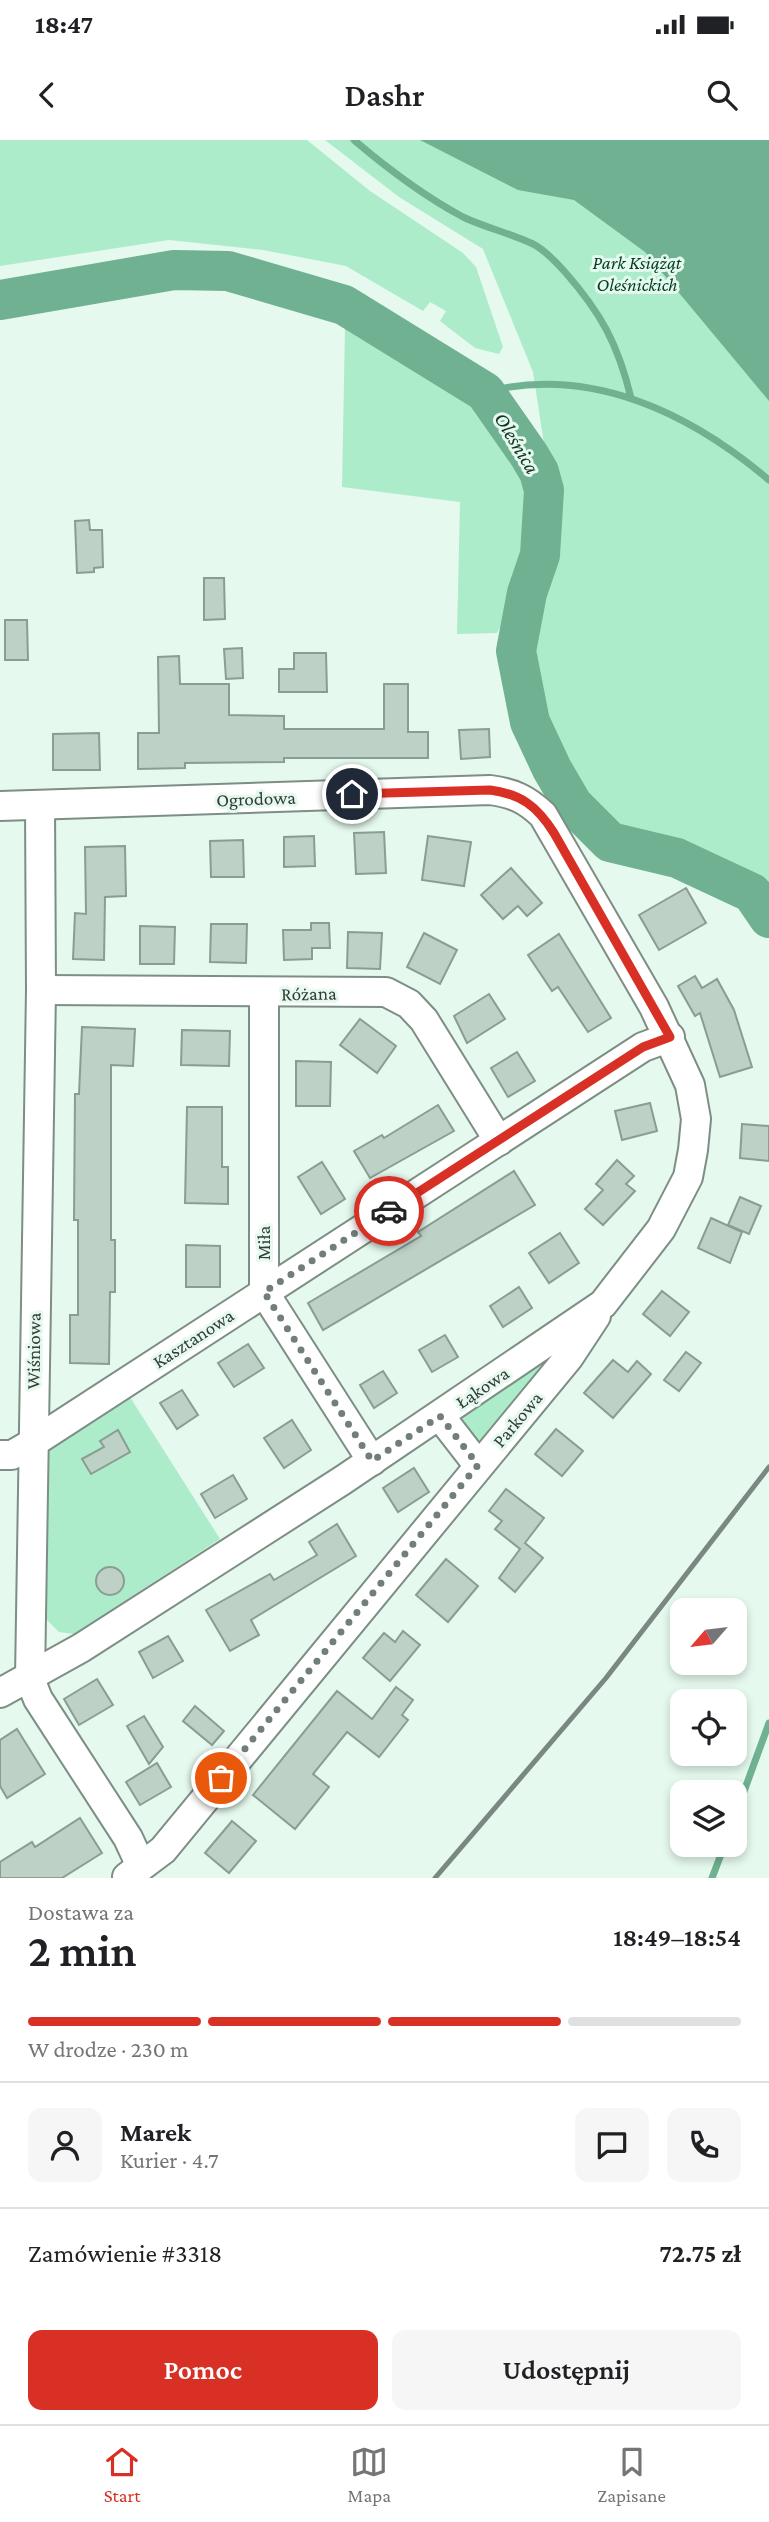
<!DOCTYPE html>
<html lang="pl">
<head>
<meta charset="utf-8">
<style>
	:root { --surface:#fff; --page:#f6f6f6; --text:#202124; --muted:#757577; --line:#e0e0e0; --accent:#d93025 }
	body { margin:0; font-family:"Crimson Pro",serif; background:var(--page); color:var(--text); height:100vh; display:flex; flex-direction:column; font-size:26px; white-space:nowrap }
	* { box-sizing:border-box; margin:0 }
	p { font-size:23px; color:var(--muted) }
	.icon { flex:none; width:38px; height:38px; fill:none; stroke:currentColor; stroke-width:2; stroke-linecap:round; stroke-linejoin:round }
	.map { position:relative; height:1738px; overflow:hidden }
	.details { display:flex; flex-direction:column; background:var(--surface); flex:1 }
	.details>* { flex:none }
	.needle { width:46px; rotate:242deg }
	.controls { position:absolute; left:670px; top:1458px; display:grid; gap:14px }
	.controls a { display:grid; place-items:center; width:77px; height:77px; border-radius:14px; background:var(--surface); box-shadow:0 4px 10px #0003; font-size:35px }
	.pin { position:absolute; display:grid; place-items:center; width:60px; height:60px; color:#fff; margin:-30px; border:4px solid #fff; border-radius:50%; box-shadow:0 2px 7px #0007 }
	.courier { position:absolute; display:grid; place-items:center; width:70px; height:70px; margin:-35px; border:5px solid #d93025; border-radius:50%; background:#fff; color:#222; box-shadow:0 2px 9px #0007 }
	.headline em { font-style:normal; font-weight:600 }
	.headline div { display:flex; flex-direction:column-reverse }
	.headline { display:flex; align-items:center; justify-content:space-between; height:119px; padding:0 28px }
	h1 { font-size:46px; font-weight:600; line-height:52px }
	.bar { display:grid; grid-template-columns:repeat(4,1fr); gap:10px 7px; align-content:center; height:84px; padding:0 28px }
	.bar i { height:9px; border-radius:5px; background:var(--line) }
	.bar .on { background:var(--accent) }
	.bar p { grid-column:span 4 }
	.line { display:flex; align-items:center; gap:18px; padding:0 28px; border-top:2px solid var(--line) }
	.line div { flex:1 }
	.round { display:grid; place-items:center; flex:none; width:74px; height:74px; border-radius:14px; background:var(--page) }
	.button { display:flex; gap:14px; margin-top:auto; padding:14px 28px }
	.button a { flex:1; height:80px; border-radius:14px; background:var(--accent); color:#fff; font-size:28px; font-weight:600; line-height:80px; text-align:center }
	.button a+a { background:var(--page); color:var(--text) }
	.status { display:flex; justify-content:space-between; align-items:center; height:49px; padding:0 35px; background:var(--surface); direction:ltr }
	.status svg { height:19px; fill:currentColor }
	header { display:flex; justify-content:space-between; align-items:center; height:91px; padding:0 28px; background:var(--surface); font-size:32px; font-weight:600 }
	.dock { display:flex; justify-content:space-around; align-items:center; height:98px; border-top:2px solid var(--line); background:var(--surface); font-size:19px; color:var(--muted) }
	.dock a { display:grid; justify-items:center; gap:4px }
	.dock .on { color:var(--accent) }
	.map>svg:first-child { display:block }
	.green { fill:#acecca }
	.water { fill:#6fb190 }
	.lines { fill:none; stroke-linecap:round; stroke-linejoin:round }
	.stream { stroke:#6fb190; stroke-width:7 }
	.river { stroke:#6fb190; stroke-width:40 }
	.building { fill:#bed1c7; stroke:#8b9d93; stroke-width:2 }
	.street-casing { stroke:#7d8e84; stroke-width:32 }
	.street { stroke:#fff; stroke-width:28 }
	.rail { stroke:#7b8881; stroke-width:5 }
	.done { stroke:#727e78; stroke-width:7; stroke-dasharray:0 12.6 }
	.route { stroke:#d93025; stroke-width:9 }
	.labels { text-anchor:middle; stroke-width:6; stroke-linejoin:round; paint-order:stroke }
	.park-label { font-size:19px; font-style:italic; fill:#043d27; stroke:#e5f9ee }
	.street-label { font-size:19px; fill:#343c38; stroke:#e5f9ee }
	.water-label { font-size:21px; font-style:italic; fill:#143324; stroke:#e5f9ee }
</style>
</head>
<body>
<div class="status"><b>18:47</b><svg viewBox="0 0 49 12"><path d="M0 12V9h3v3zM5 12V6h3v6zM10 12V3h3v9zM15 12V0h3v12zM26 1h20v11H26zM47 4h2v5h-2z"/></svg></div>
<header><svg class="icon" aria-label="back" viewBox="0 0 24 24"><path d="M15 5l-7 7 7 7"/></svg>Dashr<svg class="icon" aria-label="search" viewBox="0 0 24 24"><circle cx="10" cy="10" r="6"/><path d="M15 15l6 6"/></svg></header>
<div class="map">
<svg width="769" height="1738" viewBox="0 0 769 1738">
	<rect width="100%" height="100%" fill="#e5f9ee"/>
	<g class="green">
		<path d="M0 0H307L370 51 463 113 476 127 503 207 499 214 475 208 440 181 446 171 430 162 423 171 346 126 263 110 169 100 0 126Z"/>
		<path d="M325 0H769V760L756 741 610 686 555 613 530 549V500L543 427 551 350 533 232 483 109 399 57Z"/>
		<path d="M345 188C412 225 511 262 529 348 532 364 528 384 526 401 522 431 512 466 497 493L457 494 460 362 342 347Z"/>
		<path d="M559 1209 483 1304 475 1302 462 1280 466 1271Z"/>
		<path d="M128 1254 220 1399 74 1494 59 1492 42 1475 43 1320 49 1309Z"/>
	</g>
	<path class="water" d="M420 0H769V261L645 112 574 60 518 50Z"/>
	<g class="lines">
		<g class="stream">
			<path d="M354 0C388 29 424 56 463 77 486 88 510 93 533 104 545 110 556 122 565 132 601 173 618 204 631 258"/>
			<path d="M485 252C591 225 690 273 769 340"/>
			<path d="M735 1676 769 1583"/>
			<path d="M712 1738 725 1704"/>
		</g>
		<path class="river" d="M0 160 174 130 228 131 344 165 485 252 529 315 539 332 544 350 540 415 527 453 516 511 530 582 552 629 573 665 610 702 677 718 752 753 769 778"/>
	</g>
	<g class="building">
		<path d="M89 380 90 390H102L103 427 94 428V432L77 433 75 381Z"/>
		<path d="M204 438H224L225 479 204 480Z"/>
		<path d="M5 480H27L28 520H5Z"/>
		<path d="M242 508 243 538 226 539 224 509Z"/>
		<path d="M294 513H326L327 552H279V529H294Z"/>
		<path d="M179 516 180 544H229V575L284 576V589H384V544H408V592H428V618H284V622L185 623V628L138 629V593H159L158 517Z"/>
		<path d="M489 589 490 617 461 619 459 590Z"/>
		<path d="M99 593 100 630H53V594Z"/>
		<path d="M384 692 386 733 356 734 354 693Z"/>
		<path d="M314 696 315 726 284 727V697Z"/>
		<path d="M428 696 471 702 464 746 422 740Z"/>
		<path d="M243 700 244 737H211L210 701Z"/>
		<path d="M125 706 126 756 105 757 104 820 73 819 75 773 86 774 85 707Z"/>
		<path d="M511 728 542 763 527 776 518 766 503 779 481 755Z"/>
		<path d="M686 748 706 783 659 810 639 775Z"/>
		<path d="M311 783H329L330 808H312V819L284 820 283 790H311Z"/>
		<path d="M211 784H247L246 823 210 822Z"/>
		<path d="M140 786 175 787 174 824H140Z"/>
		<path d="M348 792 382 793 380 829 347 828Z"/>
		<path d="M424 793 457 810 440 844 407 827Z"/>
		<path d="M559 794 611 878 588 892 558 847 552 851 528 815Z"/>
		<path d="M695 836 702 848 717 839 734 870 752 927 720 937 700 873 695 876 678 846Z"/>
		<path d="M489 854 505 879 467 903 454 876Z"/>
		<path d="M360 879 396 906 377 933 340 905Z"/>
		<path d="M82 887 135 889 133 926 111 925V1100H115V1152H110L109 1224 70 1223V1175H78V1080H74L75 954H79Z"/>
		<path d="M182 890 230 891 229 926 181 925Z"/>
		<path d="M517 912 535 941 508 957 491 928Z"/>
		<path d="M296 921 331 922 330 966H296Z"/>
		<path d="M650 963 657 991 622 1000 615 971Z"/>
		<path d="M438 965 454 991 370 1038 354 1011 382 995 384 998Z"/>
		<path d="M187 967H222V1027H228V1064L185 1063Z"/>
		<path d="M742 984 769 986V1021L740 1018Z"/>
		<path d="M617 1020 634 1036 626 1044 635 1051 603 1085 585 1069 603 1050 596 1044Z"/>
		<path d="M322 1022 345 1059 321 1074 298 1037Z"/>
		<path d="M514 1031 535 1065 323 1190 308 1163 421 1096 418 1092Z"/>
		<path d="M740 1057 761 1066 749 1094 728 1085Z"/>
		<path d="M711 1078 742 1092 730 1123 698 1108Z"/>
		<path d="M560 1093 579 1123 549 1143 529 1113Z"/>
		<path d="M186 1105 220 1106V1147H186Z"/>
		<path d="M519 1147 532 1168 503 1187 490 1166Z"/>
		<path d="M662 1151 689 1172 670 1196 643 1174Z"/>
		<path d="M445 1195 458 1217 432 1232 419 1210Z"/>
		<path d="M248 1204 264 1228 234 1247 218 1223Z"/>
		<path d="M686 1212 701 1223 679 1251 664 1240Z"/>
		<path d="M613 1220 628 1232 637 1221 651 1234 613 1278 584 1253Z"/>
		<path d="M383 1231 397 1253 374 1268 360 1245Z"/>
		<path d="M182 1250 198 1275 177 1289 160 1263Z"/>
		<path d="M292 1280 311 1310 284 1328 264 1298Z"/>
		<path d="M556 1289 583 1311 562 1336 535 1314Z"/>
		<path d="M118 1290 130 1312 91 1334 82 1319 104 1307 100 1301Z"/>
		<path d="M414 1328 429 1352 398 1372 383 1348Z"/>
		<path d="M233 1335 247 1359 215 1378 201 1354Z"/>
		<path d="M506 1349 544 1378 525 1403 543 1418 515 1452 499 1438 520 1409 495 1389 502 1381 489 1371Z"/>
		<path d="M337 1384 356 1416 251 1480 259 1495 230 1511 206 1470 270 1434 274 1440 317 1415 309 1402Z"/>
		<path d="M446 1419 478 1446 448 1482 416 1455Z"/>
		<circle cx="110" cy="1441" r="14"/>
		<path d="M403 1491 420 1505 390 1541 363 1518 384 1493 395 1502Z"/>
		<path d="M168 1496 183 1521 153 1538 139 1512Z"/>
		<path d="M97 1539 113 1565 79 1585 64 1559Z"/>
		<path d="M396 1547 413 1560 402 1575 408 1580 379 1617 347 1592 313 1634 329 1647 295 1689 253 1655 337 1551 372 1579Z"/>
		<path d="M195 1566 224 1591 212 1605 183 1581Z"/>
		<path d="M144 1576 163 1607 149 1624 127 1586Z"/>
		<path d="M17 1589 45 1634 7 1658 0 1646V1600Z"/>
		<path d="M157 1623 171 1647 140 1665 126 1642Z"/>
		<path d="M80 1678 102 1713 62 1738H0V1722L32 1702 35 1707Z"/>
		<path d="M232 1681 256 1701 229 1733 205 1713Z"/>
	</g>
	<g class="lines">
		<defs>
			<g id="street">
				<path d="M40 665 41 850 30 1539 38 1559 128 1698 141 1726"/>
				<path d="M0 666 490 650C513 653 526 659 543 675L654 867 690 945 696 979 693 1010 688 1037 661 1089 603 1164 343 1340 81 1508 0 1553"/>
				<path d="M41 850 386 852 409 864 424 880 499 1001"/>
				<path d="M264 854V1152L372 1321"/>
				<path d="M440 1276 478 1325"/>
				<path d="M0 1315H12L31 1304 643 907 670 897"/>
				<path d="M127 1737 163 1710 569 1217 596 1176"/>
			</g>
		</defs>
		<use href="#street" class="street-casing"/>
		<use href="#street" class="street"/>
		<path class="rail" d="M435 1738 606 1538 769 1327"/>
	</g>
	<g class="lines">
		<path class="done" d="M221 1638 478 1325 440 1276 372 1321 264 1152 389 1071"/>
		<path class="route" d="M352 654 490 650C521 654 537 666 554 693L670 897 643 907 389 1071"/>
	</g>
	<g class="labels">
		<g class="park-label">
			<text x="637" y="129">Park Książąt<tspan x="637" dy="22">Oleśnickich</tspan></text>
		</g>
		<g class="street-label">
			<text transform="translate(256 658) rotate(-2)" y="7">Ogrodowa</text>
			<text transform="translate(309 853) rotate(-1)" y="7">Różana</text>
			<text transform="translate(263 1103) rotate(-90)" y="7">Miła</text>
			<text transform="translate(193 1198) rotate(-33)" y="7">Kasztanowa</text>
			<text transform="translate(33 1211) rotate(-89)" y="7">Wiśniowa</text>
			<text transform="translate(482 1247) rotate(-34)" y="7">Łąkowa</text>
			<text transform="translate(517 1279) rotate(-50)" y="7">Parkowa</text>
		</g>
		<g class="water-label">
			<text transform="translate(517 303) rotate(59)" y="7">Oleśnica</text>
		</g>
	</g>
</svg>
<div class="controls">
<a><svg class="needle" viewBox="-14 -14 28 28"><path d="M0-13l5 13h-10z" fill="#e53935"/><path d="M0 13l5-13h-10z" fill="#757577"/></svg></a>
<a><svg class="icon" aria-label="locate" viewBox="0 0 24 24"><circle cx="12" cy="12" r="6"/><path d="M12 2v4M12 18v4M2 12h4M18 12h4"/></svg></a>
<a><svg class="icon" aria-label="layers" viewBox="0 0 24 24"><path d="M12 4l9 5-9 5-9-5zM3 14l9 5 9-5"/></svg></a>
</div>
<div class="pin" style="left:221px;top:1638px;background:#ea580c"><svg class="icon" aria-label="bag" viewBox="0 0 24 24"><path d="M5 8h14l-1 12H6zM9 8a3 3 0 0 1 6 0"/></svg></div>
<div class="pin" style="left:352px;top:654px;background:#1f2937"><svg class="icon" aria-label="home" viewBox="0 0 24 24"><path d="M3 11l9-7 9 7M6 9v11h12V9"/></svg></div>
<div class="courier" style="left:389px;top:1071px"><svg class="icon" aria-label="car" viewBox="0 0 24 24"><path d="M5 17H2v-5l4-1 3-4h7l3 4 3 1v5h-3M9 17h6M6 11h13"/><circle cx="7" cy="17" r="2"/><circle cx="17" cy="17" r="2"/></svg></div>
</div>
<section class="details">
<div class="headline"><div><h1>2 min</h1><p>Dostawa za</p></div><em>18:49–18:54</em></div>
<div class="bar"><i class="on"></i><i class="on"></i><i class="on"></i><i></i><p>W drodze · 230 m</p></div>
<div class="line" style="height:126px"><a class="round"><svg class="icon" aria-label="person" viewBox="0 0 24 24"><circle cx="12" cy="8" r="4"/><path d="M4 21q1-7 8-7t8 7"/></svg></a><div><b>Marek</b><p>Kurier · 4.7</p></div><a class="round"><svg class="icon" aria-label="chat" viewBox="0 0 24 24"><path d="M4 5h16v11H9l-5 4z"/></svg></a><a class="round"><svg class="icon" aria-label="phone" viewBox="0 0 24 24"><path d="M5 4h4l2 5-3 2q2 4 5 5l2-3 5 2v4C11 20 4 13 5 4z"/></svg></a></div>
<div class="line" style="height:91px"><div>Zamówienie #3318</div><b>72.75 zł</b></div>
<div class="button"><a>Pomoc</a><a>Udostępnij</a></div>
</section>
<nav class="dock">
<a class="on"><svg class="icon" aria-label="home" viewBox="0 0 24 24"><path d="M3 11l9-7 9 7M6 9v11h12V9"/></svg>Start</a>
<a><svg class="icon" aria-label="map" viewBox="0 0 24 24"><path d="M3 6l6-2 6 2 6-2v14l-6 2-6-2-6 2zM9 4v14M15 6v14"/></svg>Mapa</a>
<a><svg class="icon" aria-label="saved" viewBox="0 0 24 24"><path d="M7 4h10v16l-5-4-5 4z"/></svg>Zapisane</a>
</nav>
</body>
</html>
